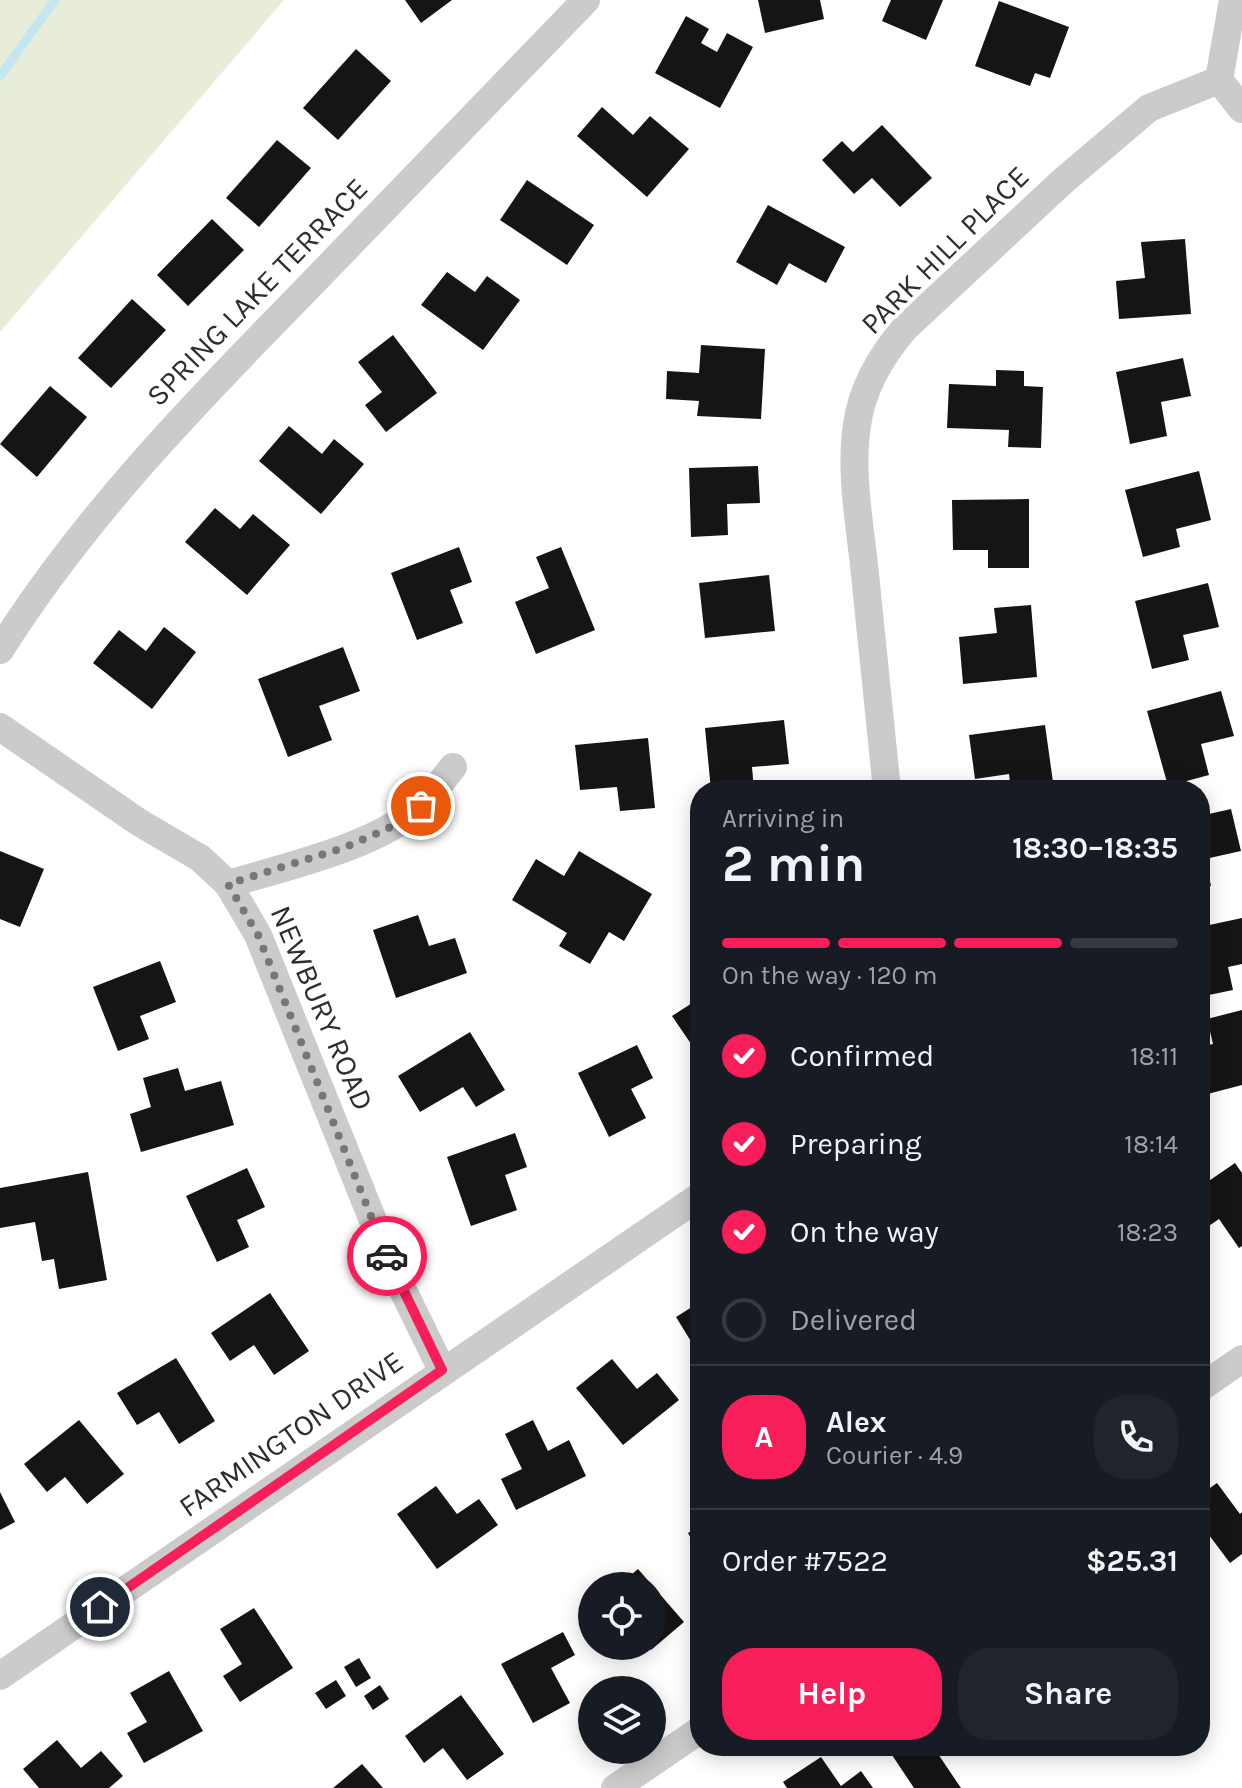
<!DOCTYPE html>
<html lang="en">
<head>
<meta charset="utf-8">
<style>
	:root { --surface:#171b24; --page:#20242c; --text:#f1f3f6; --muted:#9ea1a6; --line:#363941; --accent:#f71e59 }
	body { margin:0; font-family:Karla,sans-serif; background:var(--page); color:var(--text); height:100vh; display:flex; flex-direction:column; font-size:30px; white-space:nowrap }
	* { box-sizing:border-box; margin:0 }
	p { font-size:26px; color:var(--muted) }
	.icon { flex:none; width:44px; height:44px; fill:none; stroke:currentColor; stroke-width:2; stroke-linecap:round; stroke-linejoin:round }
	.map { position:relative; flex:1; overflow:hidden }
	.drawer { position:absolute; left:690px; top:780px; width:520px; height:976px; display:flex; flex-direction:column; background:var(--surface); border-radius:32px; box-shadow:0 4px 20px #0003 }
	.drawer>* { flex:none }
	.controls { position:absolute; left:578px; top:1572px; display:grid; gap:16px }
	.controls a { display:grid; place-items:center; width:88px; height:88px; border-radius:50%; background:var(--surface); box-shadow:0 4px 20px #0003; font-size:40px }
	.pin { position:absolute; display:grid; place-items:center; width:68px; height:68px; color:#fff; margin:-34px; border:4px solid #fff; border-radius:50%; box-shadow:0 2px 8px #0007 }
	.courier { position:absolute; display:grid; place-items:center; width:80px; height:80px; margin:-40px; border:6px solid #f71e59; border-radius:50%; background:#fff; color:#222; box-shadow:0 2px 10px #0007 }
	.head em { font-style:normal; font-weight:700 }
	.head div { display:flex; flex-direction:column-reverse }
	.head { display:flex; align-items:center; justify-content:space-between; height:136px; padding:0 32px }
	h1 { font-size:52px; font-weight:700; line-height:60px }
	.bar { display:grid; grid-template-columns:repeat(4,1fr); gap:12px 8px; align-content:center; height:96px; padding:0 32px }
	.bar i { height:10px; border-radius:6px; background:var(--line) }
	.bar .active { background:var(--accent) }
	.bar p { grid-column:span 4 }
	.line { display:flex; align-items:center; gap:20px; padding:0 32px; border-top:2px solid var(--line) }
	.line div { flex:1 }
	.round { display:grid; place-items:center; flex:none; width:84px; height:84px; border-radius:32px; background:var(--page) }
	ol { padding:0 32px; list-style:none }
	li { display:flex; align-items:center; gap:24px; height:88px }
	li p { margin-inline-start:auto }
	li .icon { padding:8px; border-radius:50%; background:var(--accent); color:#fff; stroke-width:4 }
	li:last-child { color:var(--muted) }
	li i { width:44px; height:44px; border:4px solid var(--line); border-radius:50% }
	.action { display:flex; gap:16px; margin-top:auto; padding:16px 32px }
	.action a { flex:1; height:92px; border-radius:32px; background:var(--accent); color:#fff; font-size:32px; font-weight:700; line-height:92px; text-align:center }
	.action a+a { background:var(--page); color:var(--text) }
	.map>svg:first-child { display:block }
	.green { fill:#e8edda }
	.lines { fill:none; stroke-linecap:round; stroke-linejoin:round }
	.stream { stroke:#c4e7ef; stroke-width:9 }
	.building { fill:#151515 }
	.minor { stroke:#cbcbcb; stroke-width:28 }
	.done { stroke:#777; stroke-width:8; stroke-dasharray:0 14.4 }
	.route { stroke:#f71e59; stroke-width:10 }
	.labels { text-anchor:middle; stroke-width:8; stroke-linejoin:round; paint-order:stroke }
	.street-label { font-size:30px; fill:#2e2e2e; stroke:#fff }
</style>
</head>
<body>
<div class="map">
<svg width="1242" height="1788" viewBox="0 0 1242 1788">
	<rect width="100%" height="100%" fill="#fff"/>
	<path class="green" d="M0 0H284L0 332Z"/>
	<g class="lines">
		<path class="stream" d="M0 76 55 0"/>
	</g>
	<g class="building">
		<path d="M405 0H452L421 23Z"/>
		<path d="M758 0H820L824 19 765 33Z"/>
		<path d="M891 0H943L926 40 882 21Z"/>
		<path d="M999 1 1069 27 1050 78 1035 73 1030 86 975 66Z"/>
		<path d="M686 16 709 29 701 43 717 52 727 33 753 47 720 108 655 73Z"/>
		<path d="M356 49 391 81 338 140 303 108Z"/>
		<path d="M602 107 633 135 650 116 689 149 647 197 577 136Z"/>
		<path d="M882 125 932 178 900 207 872 178 854 194 822 160 842 141 853 152Z"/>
		<path d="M277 140 311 168 259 227 226 198Z"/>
		<path d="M527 180 594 225 567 265 500 220Z"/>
		<path d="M768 205 845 247 826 283 789 263 777 285 736 262Z"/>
		<path d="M212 219 244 250 188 306 157 275Z"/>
		<path d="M1185 239 1191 314 1119 319 1116 281 1145 278 1141 242Z"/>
		<path d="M447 272 475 292 487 276 520 300 483 350 421 305Z"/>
		<path d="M132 299 166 330 111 388 78 358Z"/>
		<path d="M393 335 437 393 386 432 365 405 382 392 358 362Z"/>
		<path d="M701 345 765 349 761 419 697 416 699 401 666 399 667 371 699 373Z"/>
		<path d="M1183 358 1191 396 1161 402 1167 436 1130 444 1116 372Z"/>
		<path d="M996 370 1024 371V386L1043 387 1041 448 1008 447 1009 430 947 428 949 384 996 386Z"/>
		<path d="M50 386 87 417 37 477 0 444Z"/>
		<path d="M289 426 322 454 334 439 364 464 321 514 259 461Z"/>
		<path d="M758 466 760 503 727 504 728 535 691 537 689 468Z"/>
		<path d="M1199 471 1211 520 1176 529 1180 547 1143 557 1125 490Z"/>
		<path d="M1029 499V568H988V550H953L952 500Z"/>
		<path d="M215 508 240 529 253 514 290 545 247 595 185 542Z"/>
		<path d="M459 547 472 582 450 590 463 623 417 640 391 573Z"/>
		<path d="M561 547 595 630 536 654 515 602 549 588 536 557Z"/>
		<path d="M769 575 775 631 705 638 699 583Z"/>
		<path d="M1208 583 1219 627 1183 635 1189 660 1152 669 1135 601Z"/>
		<path d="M1031 605 1037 677 963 684 959 637 997 633 994 608Z"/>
		<path d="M164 627 196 652 152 709 93 663 119 630 146 651Z"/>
		<path d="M343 647 360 691 319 706 332 740 288 757 258 679Z"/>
		<path d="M1221 691 1234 736 1201 744 1209 775 1168 786 1147 711Z"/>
		<path d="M784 720 789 764 752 767 754 790H711L705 728Z"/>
		<path d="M1045 725 1054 789 1011 790 1009 774 975 779 969 735Z"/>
		<path d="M648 738 655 808 620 811 617 787 580 790 575 745Z"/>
		<path d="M1231 809 1241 851 1205 859 1211 886 1200 889V816Z"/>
		<path d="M0 851 44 869 20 927 0 919Z"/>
		<path d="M579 851 652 894 624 941 609 932 590 964 559 946 567 933 512 900 536 859 564 876Z"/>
		<path d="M418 915 429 946 455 938 467 973 396 998 373 930Z"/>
		<path d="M1242 918V964L1228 967 1233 990 1204 996 1200 978V927Z"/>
		<path d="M160 961 176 1002 140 1016 149 1039 118 1051 93 987Z"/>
		<path d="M700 998V1057L672 1016Z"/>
		<path d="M1242 1010V1085L1200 1096V1047L1213 1044 1207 1019Z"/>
		<path d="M470 1032 505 1090 476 1107 463 1087 420 1112 398 1076Z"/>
		<path d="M637 1045 653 1078 631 1089 646 1118 609 1137 578 1073Z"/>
		<path d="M178 1068 185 1091 221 1081 234 1125 141 1152 130 1114 151 1107 143 1078Z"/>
		<path d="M515 1133 527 1167 505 1175 517 1210 471 1226 447 1157Z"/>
		<path d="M1235 1163 1242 1173V1246L1239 1248 1219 1219 1200 1232V1187Z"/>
		<path d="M247 1168 265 1207 237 1220 249 1247 217 1262 186 1196Z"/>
		<path d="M88 1172 107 1280 59 1289 54 1259 42 1261 35 1222 0 1228V1188Z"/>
		<path d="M270 1293 309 1351 274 1375 254 1345 230 1361 211 1333Z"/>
		<path d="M700 1302V1356L676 1317Z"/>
		<path d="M176 1358 215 1421 179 1444 159 1412 137 1425 117 1393Z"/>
		<path d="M612 1359 637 1389 657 1373 679 1400 623 1445 576 1388Z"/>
		<path d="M79 1420 124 1474 87 1504 65 1477 47 1492 24 1464Z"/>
		<path d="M533 1420 548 1451 569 1440 586 1476 516 1510 501 1479 522 1469 505 1434Z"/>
		<path d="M1217 1483 1240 1514 1242 1512V1554L1230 1563 1200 1523V1495Z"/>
		<path d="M436 1486 457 1514 479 1499 498 1525 437 1569 397 1514Z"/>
		<path d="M0 1492 15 1522 0 1530Z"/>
		<path d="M700 1526V1555L688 1533Z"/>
		<path d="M638 1569 684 1622 651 1650 648 1646H652V1586H618Z"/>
		<path d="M254 1608 293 1668 240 1702 223 1676 242 1664 220 1629Z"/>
		<path d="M563 1632 575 1655 551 1668 570 1703 533 1723 501 1664Z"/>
		<path d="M359 1658 371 1678 356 1687 344 1667Z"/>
		<path d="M169 1671 203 1731 144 1763 127 1733 147 1722 130 1693Z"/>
		<path d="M336 1680 346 1696 326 1709 315 1693Z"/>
		<path d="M380 1685 389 1699 373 1710 364 1696Z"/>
		<path d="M461 1695 504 1754 467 1780 443 1748 424 1763 405 1736Z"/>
		<path d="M57 1740 81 1768 101 1751 123 1776 109 1788H39L23 1769Z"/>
		<path d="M886 1746H944L936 1751 961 1788H914Z"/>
		<path d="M821 1757 841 1786 861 1771 873 1788H787L783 1782Z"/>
		<path d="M362 1764 383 1788H333Z"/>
	</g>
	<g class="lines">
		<g class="minor">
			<path d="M1219 80 1233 0"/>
			<path d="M1219 80 1242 109"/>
			<path d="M0 650C82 520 189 409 296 300 392 200 489 100 586 0"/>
			<path d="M0 727 140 823 200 858 228 884 258 935 393 1270 442 1370"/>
			<path d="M887 790C879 715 872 640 864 565 859 520 850 470 857 425 862 388 880 357 905 328L1063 181 1149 108 1219 80"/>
			<path d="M228 884C285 867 379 846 422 805 433 794 443 779 453 767"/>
			<path d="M1200 1388 1242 1359"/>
			<path d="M0 1676 700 1196"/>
			<path d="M615 1788 700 1730"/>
		</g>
	</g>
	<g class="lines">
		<path class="done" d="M387 1256 258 935 228 884 343 848 387 829 421 806"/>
		<path class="route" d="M100 1607 442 1370 387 1256"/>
	</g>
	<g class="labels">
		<g class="street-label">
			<text transform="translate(945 250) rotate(-45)" y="10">PARK HILL PLACE</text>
			<text transform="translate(257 292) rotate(-46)" y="10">SPRING LAKE TERRACE</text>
			<text transform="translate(322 1008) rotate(67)" y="10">NEWBURY ROAD</text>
			<text transform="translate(291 1434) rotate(-35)" y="10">FARMINGTON DRIVE</text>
		</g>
	</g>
</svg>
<div class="controls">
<a><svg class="icon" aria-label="locate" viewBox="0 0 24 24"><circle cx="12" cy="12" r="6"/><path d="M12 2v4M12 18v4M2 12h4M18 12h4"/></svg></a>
<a><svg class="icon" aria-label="layers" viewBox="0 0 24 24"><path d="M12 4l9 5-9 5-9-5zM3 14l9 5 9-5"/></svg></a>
</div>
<div class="pin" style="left:421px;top:806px;background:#ea580c"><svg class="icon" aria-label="bag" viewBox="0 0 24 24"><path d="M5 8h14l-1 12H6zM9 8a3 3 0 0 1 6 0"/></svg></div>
<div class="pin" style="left:100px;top:1607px;background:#1f2937"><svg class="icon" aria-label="home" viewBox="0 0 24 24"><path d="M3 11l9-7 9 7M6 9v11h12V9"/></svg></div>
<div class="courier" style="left:387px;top:1256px"><svg class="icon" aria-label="car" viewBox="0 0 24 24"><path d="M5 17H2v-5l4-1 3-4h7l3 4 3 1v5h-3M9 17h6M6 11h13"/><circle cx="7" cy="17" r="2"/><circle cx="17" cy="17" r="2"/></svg></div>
<section class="drawer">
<div class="head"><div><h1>2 min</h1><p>Arriving in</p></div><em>18:30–18:35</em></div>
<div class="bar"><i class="active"></i><i class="active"></i><i class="active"></i><i></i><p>On the way · 120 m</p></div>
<ol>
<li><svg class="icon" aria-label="check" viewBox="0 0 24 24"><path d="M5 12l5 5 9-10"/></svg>Confirmed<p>18:11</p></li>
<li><svg class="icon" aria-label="check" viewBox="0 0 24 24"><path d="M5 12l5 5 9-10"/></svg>Preparing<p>18:14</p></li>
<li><svg class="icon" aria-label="check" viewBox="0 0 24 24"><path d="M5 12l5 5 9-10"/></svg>On the way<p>18:23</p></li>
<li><i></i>Delivered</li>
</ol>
<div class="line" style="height:144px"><b class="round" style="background:var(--accent);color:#fff">A</b><div><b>Alex</b><p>Courier · 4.9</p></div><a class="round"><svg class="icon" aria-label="phone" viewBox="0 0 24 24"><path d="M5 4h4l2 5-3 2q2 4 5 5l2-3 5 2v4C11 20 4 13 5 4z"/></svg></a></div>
<div class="line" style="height:104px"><div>Order #7522</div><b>$25.31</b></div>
<div class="action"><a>Help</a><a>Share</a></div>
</section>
</div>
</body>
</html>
